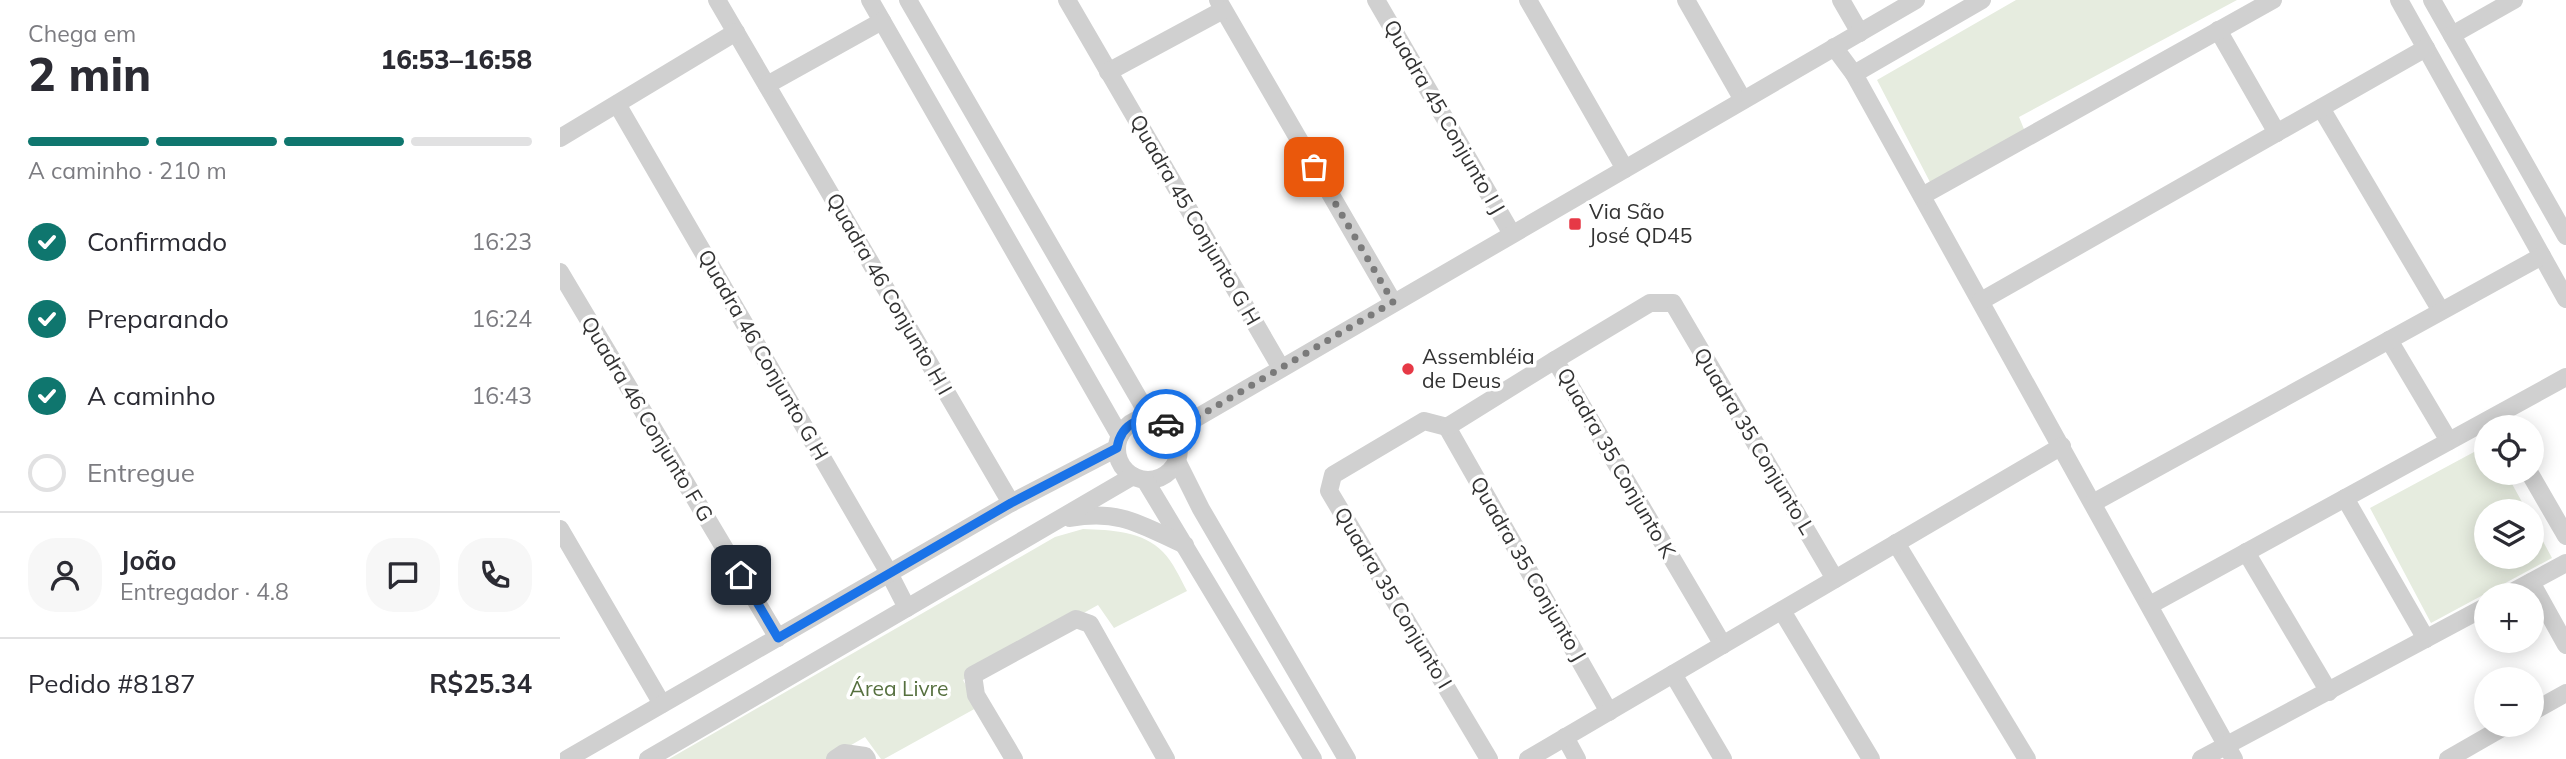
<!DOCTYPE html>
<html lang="pt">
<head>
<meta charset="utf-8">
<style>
	:root { --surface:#fff; --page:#f7f7f7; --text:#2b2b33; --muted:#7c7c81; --line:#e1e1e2; --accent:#0f766e }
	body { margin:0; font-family:Mulish,sans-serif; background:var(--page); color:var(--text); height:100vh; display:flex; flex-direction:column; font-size:26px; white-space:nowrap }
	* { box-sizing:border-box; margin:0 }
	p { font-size:23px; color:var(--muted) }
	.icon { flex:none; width:38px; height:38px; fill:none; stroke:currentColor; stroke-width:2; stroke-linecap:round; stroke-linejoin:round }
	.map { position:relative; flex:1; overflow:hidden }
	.panel { display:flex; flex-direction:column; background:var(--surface); width:560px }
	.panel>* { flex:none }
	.fabs { position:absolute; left:1914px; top:415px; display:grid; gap:14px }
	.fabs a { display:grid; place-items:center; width:70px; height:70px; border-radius:50%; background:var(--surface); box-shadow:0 4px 18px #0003; font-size:35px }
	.pin { position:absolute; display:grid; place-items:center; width:60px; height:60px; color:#fff; margin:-30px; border-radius:14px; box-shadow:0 4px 10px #0006 }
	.courier { position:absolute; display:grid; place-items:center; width:70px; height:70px; margin:-35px; border:5px solid #1a73e8; border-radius:50%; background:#fff; color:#222; box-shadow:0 2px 9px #0007 }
	.headline em { font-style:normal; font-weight:800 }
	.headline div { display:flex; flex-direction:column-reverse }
	.headline { display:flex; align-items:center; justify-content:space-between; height:119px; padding:0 28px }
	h1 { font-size:46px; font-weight:800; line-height:52px }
	.bar { display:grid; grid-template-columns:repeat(4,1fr); gap:10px 7px; align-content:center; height:84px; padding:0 28px }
	.bar i { height:9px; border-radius:5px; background:var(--line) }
	.bar .on { background:var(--accent) }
	.bar p { grid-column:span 4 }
	.line { display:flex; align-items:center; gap:18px; padding:0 28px; border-top:2px solid var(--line) }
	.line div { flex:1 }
	.round { display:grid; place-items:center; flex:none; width:74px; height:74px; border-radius:28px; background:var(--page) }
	ol { padding:0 28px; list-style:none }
	li { display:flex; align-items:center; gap:21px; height:77px }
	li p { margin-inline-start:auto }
	li .icon { padding:7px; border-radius:50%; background:var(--accent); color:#fff; stroke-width:4 }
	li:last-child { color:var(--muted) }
	li i { width:38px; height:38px; border:4px solid var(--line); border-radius:50% }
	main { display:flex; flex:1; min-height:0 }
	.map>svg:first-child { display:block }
	.green { fill:#e6ecdf }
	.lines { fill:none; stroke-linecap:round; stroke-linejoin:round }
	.minor { stroke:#d0d0d0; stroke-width:18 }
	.done { stroke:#7a7a7a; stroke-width:7; stroke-dasharray:0 12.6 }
	.route { stroke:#1a73e8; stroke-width:9 }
	.poi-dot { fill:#e63946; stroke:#fff; stroke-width:2.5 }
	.labels { text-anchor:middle; stroke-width:7; stroke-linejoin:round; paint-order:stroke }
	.street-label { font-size:21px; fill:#333; stroke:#fff }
	.poi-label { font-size:21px; fill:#333; stroke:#fff; text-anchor:start }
	.park-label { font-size:21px; fill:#56703f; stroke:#fff }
</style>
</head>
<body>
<main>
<section class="panel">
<div class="headline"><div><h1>2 min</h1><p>Chega em</p></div><em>16:53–16:58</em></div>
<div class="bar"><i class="on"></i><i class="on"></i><i class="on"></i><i></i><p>A caminho · 210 m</p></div>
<ol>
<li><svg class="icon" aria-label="check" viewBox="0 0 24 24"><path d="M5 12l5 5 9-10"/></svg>Confirmado<p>16:23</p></li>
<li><svg class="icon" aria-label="check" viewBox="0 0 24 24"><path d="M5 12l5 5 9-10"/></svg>Preparando<p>16:24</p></li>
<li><svg class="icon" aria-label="check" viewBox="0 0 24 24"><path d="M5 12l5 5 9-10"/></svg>A caminho<p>16:43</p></li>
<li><i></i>Entregue</li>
</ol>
<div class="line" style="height:126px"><a class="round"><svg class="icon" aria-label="person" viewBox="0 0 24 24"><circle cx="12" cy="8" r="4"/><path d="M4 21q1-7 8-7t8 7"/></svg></a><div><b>João</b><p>Entregador · 4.8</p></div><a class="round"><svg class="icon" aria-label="chat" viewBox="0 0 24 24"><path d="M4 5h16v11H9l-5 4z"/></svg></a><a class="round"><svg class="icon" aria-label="phone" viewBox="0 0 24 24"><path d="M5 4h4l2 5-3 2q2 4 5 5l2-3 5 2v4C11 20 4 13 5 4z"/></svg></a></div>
<div class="line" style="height:91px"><div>Pedido #8187</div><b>R$25.34</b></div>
</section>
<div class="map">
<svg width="2006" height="759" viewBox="0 0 2006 759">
	<rect width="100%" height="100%" fill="#fff"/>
	<g class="green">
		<path d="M1456 0H1677L1459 117 1466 134 1371 184 1317 80Z"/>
		<path d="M1927 445V472L1946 473 1967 511H1927V556H1972V521L1992 558 1871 623 1810 508Z"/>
		<path d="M523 529C551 530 583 531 603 552 613 562 620 578 627 591L554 628 538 605 403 680 418 707 324 759H321L305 737 267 759H109L495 537Z"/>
	</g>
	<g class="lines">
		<g class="minor">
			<path d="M157 0 451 503"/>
			<path d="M310 0 560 436"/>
			<path d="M348 0 590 418"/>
			<path d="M507 0 721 368"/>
			<path d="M658 0 833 302"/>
			<path d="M816 0 952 234"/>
			<path d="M968 0 1065 169"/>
			<path d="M1126 0 1183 100"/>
			<path d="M1281 0 1300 33"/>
			<path d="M1839 0 2006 299"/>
			<path d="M1872 0 2006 236"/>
			<path d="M1658 30 1717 133"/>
			<path d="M1892 35 1954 0"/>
			<path d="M1274 47 1294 74 1674 759"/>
			<path d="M548 72 663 10"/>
			<path d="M1294 74 1422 0"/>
			<path d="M207 85 322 21"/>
			<path d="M57 104 329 573 347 608"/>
			<path d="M1761 108 1881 311"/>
			<path d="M0 138 176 32"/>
			<path d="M1362 196 1713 0"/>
			<path d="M0 272 218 638"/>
			<path d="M1421 301 1866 48"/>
			<path d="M1829 340 1889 441"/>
			<circle cx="588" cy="449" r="31"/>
			<path d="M887 427 864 421 773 475 769 491 929 759"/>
			<path d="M887 427 1049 712"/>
			<path d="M887 427 995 360"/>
			<path d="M614 431 1356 0"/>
			<path d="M617 461 641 509 787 759"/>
			<path d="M1969 472 2006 536"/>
			<path d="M585 480 753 759"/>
			<path d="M1785 498 1866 639"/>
			<path d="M1533 503 1982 256"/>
			<path d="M510 518C560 509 581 525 625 545"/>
			<path d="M0 529 102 704"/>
			<path d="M1336 543 1467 759"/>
			<path d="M1686 552 1769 692"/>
			<path d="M1971 582 2006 645"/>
			<path d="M1947 595 2006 563"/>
			<path d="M1590 605 2006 377"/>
			<path d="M1222 611 1311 759"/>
			<path d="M1163 645 995 360 1090 303H1113L1275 579"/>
			<path d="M1113 674 1163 759"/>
			<path d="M1972 712 2006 693"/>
			<path d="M1005 737 1017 759"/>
			<path d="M7 759 451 503 557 448"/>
			<path d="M88 759 573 476"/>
			<path d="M275 759 284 753 305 756 307 759"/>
			<path d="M454 759 416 695 413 675 516 619 530 624 606 759"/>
			<path d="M968 759 1502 446"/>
			<path d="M1641 759 1927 606"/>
			<path d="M1888 759 1949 724"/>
		</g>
	</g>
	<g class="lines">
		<path class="done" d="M606 424 614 431 833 302 754 167"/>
		<path class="route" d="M181 575 218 638 451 503 557 448C561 423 584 412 606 424"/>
	</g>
	<g class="poi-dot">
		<rect x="1008" y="217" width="14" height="14" rx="3.5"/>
		<circle cx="848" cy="369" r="7"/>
	</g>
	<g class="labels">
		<g class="street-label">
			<text transform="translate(884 117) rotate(60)" y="7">Quadra 45 Conjunto I J</text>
			<text transform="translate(635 220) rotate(60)" y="7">Quadra 45 Conjunto G H</text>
			<text transform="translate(329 294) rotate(60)" y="7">Quadra 46 Conjunto H I</text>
			<text transform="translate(203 355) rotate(60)" y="7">Quadra 46 Conjunto G H</text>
			<text transform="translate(87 419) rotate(59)" y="7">Quadra 46 Conjunto F G</text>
			<text transform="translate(1194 441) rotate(59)" y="7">Quadra 35 Conjunto L</text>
			<text transform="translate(1056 463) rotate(60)" y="7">Quadra 35 Conjunto K</text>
			<text transform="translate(968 569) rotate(60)" y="7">Quadra 35 Conjunto J</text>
			<text transform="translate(833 598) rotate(59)" y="7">Quadra 35 Conjunto I</text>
		</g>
		<g class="poi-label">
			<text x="1029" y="219">Via São<tspan x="1029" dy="24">José QD45</tspan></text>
			<text x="862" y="364">Assembléia<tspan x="862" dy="24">de Deus</tspan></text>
		</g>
		<g class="park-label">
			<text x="339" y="696">Área Livre</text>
		</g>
	</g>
</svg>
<div class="fabs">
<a><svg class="icon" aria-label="locate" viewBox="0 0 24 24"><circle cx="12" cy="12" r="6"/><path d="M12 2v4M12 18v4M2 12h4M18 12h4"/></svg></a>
<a><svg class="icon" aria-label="layers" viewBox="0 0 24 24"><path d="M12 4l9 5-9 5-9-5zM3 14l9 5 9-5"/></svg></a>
<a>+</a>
<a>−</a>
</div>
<div class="pin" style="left:754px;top:167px;background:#ea580c"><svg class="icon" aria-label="bag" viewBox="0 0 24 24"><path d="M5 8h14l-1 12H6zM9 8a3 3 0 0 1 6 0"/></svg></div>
<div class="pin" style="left:181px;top:575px;background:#1f2937"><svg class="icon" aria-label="home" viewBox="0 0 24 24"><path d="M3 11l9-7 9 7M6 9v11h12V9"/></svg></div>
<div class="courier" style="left:606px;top:424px"><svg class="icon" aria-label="car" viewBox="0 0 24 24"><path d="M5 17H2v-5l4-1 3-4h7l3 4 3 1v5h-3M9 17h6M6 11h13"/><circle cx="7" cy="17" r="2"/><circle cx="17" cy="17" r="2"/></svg></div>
</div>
</main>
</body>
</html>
